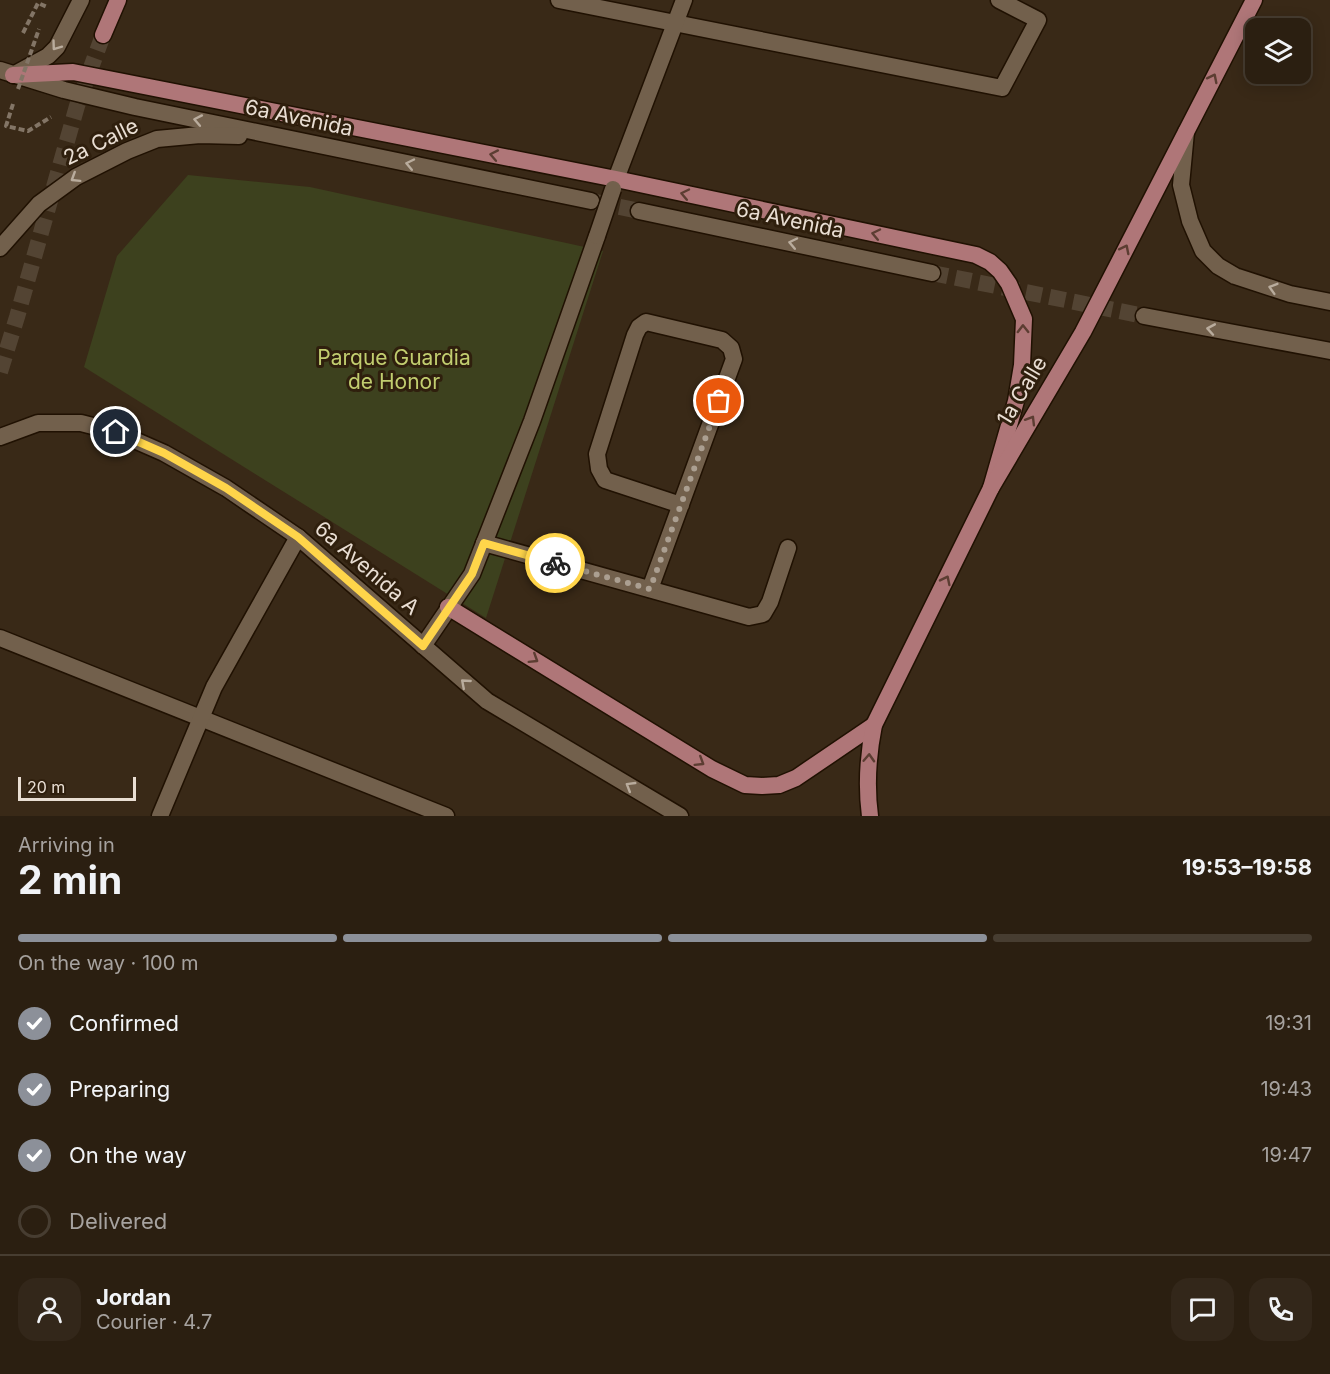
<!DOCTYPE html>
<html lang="en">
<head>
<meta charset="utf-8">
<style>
	:root { --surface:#2b1f11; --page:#33271a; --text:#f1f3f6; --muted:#a6a29f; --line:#473d31; --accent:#8c9099 }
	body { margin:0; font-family:Inter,sans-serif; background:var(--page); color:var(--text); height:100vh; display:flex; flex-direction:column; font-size:22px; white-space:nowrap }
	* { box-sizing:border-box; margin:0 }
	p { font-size:20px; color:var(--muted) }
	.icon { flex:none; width:33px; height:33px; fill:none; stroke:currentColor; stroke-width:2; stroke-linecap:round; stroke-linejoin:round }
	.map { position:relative; height:816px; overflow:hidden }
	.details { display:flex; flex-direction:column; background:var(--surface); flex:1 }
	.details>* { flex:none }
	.fabs { position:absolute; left:1245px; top:18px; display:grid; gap:12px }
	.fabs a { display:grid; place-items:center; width:66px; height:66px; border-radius:12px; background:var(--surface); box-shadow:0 3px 15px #0003,0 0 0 2px var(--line); font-size:30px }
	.scale { position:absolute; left:18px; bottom:15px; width:118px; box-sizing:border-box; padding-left:6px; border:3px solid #e9ded3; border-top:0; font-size:16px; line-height:21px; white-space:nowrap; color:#e9ded3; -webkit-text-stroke:4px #2f1f0d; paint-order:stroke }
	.pin { position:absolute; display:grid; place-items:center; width:51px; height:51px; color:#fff; margin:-26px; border:3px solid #fff; border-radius:50%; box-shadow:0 2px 6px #0007 }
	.courier { position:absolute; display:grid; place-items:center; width:60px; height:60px; margin:-30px; border:4px solid #ffd54a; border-radius:50%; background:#fff; color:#222; box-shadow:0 2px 8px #0007 }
	.headline em { font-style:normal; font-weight:700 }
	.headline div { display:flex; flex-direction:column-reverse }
	.headline { display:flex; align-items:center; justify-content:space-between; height:102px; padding:0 18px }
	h1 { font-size:39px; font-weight:700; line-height:45px }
	.bar { display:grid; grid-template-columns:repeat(4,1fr); gap:9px 6px; align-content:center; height:72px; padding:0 18px }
	.bar i { height:8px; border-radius:4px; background:var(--line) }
	.bar .on { background:var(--accent) }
	.bar p { grid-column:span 4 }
	.line { display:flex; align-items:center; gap:15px; padding:0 18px; border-top:2px solid var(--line) }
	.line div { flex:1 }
	.round { display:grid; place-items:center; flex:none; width:63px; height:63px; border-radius:18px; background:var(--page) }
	ol { padding:0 18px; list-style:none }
	li { display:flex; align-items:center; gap:18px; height:66px }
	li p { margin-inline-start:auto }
	li .icon { padding:6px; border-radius:50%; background:var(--accent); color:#fff; stroke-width:4 }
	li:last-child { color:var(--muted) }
	li i { width:33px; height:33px; border:3px solid var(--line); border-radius:50% }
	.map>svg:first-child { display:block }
	.green { fill:#3d411e }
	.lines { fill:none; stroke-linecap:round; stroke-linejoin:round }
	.secondary-tunnel { stroke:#534433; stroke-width:16; stroke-dasharray:16 8; stroke-linecap:butt }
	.primary-tunnel { stroke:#534433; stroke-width:16; stroke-dasharray:16 8; stroke-linecap:butt }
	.service-casing { stroke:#201102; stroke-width:19 }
	.minor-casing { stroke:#201102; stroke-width:19 }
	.tertiary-casing { stroke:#201102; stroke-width:19 }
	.secondary-casing { stroke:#201102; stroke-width:19 }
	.primary-casing { stroke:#201102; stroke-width:19 }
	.path { stroke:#837566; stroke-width:4; stroke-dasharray:6 3; stroke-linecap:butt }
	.service { stroke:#72604c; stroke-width:16 }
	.minor { stroke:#72604c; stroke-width:16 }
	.tertiary { stroke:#72604c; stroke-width:16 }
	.secondary { stroke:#72604c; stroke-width:16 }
	.primary { stroke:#af7678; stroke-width:16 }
	.service-bridge-casing { stroke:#201102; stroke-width:19; stroke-linecap:butt }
	.path-bridge { stroke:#837566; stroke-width:4; stroke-dasharray:6 3; stroke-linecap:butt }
	.service-bridge { stroke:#72604c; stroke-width:16 }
	.oneway { stroke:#b9ac9d }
	.oneway2 { stroke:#5c3d32 }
	.done { stroke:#ab9f91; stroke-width:6; stroke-dasharray:0 10.8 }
	.route { stroke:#ffd54a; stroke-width:8 }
	.labels { text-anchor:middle; stroke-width:6; stroke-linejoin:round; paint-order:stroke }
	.street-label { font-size:21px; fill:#e9ded3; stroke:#2f1f0d }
	.park-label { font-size:21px; fill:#c1cd6f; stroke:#2f1f0d }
</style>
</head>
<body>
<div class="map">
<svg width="1330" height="816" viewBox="0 0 1330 816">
	<rect width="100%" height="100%" fill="#392917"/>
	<path class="green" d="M188 175 310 187 603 251 486 618 84 367 117 256Z"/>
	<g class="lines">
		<g class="secondary-tunnel">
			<path d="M596 202 639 211"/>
			<path d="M932 273 1144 316"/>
		</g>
		<path class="primary-tunnel" d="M0 372 17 317 77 106 103 35"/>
		<defs>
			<g id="service">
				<path d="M559 0 1002 88 1038 20 999 0"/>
				<path d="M616 179 684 0"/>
				<path d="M484 543 749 617 763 614 770 602 788 548"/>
				<path d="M650 589 734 359 731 348 722 340 646 322 639 327 635 335 597 454 599 469 605 480 681 505"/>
				<path d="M423 646 472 574 532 421 597 236"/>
			</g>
			<g id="minor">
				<path d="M0 638 446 816"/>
				<path d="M160 816 214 687 298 537"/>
			</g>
			<g id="tertiary">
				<path d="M13 75 48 56 57 47 81 0"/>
				<path d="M1186 132 1181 185 1190 221 1203 251 1218 266 1235 276 1290 294 1330 302"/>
				<path d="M0 437 38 423H81L116 432 164 453 226 488 298 537 487 701 680 816"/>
			</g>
			<g id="secondary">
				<path d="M0 70 64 90 135 107 591 201"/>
				<path d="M639 211 932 273"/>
				<path d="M0 248 39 204 76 177 127 151 157 139 200 135 239 136"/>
				<path d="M1144 316 1330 351"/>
			</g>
			<g id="primary">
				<path d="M103 35 118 0"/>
				<path d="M13 75 73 72 616 179 976 255 990 262 1000 271 1009 284 1024 319 1022 365 1016 401 991 488"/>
				<path d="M448 607 712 769 745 785 762 786 779 785 796 778 874 725"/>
				<path d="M870 816C866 786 868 755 874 725L991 488 1083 332 1254 0"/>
			</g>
		</defs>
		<use href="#service" class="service-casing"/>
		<use href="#minor" class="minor-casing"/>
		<use href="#tertiary" class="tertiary-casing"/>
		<use href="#secondary" class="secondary-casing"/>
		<use href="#primary" class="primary-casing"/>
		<g class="path">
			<path d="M23 33 38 3 47 7"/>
			<path d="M13 104 6 126 28 131 51 117"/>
		</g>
		<use href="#service" class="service"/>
		<use href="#minor" class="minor"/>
		<use href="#tertiary" class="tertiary"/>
		<use href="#secondary" class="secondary"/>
		<use href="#primary" class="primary"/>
		<defs>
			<path id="service-bridge" d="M597 236 613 189"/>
		</defs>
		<use href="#service-bridge" class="service-bridge-casing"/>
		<path class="path-bridge" d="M18 89 39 29"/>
		<use href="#service-bridge" class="service-bridge"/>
	</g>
	<defs><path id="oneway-chevron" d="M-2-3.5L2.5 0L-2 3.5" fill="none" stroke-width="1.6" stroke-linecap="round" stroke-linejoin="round" transform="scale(1.5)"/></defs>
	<g class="oneway">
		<use href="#oneway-chevron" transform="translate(56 46) rotate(126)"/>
		<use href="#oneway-chevron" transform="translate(198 120) rotate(-169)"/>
		<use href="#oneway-chevron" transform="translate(410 164) rotate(-168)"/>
		<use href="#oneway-chevron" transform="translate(75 178) rotate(148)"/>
		<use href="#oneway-chevron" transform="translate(793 243) rotate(-168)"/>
		<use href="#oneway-chevron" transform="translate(1273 288) rotate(-163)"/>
		<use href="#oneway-chevron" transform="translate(1211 329) rotate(-170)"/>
		<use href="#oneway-chevron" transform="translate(465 683) rotate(-139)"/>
		<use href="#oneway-chevron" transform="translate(630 786) rotate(-149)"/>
	</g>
	<g class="oneway2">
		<use href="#oneway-chevron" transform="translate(1213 78) rotate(-63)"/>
		<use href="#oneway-chevron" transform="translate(494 155) rotate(-169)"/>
		<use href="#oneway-chevron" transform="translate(685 194) rotate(-168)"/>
		<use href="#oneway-chevron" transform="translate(876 234) rotate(-168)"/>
		<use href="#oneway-chevron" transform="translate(1125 249) rotate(-63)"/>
		<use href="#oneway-chevron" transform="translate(1023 329) rotate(-91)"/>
		<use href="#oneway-chevron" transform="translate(1031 420) rotate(-59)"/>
		<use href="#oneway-chevron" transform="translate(946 580) rotate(-64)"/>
		<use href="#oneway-chevron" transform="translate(534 659) rotate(32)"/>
		<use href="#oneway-chevron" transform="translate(869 758) rotate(-87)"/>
		<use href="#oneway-chevron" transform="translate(700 762) rotate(32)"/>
	</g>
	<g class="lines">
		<path class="done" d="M555 563 650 589 719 401"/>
		<path class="route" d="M116 432 164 453 226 488 298 537 423 646 472 574 484 543 555 563"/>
	</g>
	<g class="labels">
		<g class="street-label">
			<text transform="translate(299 118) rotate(12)" y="7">6a Avenida</text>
			<text transform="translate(101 142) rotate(-26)" y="7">2a Calle</text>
			<text transform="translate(790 220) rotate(12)" y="7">6a Avenida</text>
			<text transform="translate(1022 391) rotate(-59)" y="7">1a Calle</text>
			<text transform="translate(367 568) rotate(41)" y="7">6a Avenida A</text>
		</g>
		<g class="park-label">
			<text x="394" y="365">Parque Guardia<tspan x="394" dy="24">de Honor</tspan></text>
		</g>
	</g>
</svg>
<div class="fabs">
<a><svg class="icon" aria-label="layers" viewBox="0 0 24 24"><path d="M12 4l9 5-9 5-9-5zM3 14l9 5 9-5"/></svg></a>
</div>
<div class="scale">20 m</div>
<div class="pin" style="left:719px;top:401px;background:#ea580c"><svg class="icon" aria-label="bag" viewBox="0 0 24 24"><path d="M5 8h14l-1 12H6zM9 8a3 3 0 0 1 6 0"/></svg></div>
<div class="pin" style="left:116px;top:432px;background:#1f2937"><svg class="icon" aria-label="home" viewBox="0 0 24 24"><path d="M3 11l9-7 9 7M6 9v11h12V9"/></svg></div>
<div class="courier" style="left:555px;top:563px"><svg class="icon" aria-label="bike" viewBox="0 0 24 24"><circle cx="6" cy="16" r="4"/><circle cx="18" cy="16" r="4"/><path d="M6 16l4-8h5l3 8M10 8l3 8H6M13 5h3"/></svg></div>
</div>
<section class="details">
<div class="headline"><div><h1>2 min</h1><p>Arriving in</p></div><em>19:53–19:58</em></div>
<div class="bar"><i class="on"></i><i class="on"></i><i class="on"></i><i></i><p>On the way · 100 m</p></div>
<ol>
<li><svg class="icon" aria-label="check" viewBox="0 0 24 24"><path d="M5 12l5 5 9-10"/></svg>Confirmed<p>19:31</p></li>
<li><svg class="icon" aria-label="check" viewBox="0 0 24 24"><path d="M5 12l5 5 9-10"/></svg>Preparing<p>19:43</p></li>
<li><svg class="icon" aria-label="check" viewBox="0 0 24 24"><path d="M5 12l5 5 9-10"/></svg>On the way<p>19:47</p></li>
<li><i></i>Delivered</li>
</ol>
<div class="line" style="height:108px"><a class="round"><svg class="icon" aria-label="person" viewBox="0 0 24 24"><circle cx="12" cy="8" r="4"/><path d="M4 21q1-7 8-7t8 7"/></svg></a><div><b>Jordan</b><p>Courier · 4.7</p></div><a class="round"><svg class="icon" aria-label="chat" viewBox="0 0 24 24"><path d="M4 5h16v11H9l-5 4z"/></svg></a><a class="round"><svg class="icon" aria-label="phone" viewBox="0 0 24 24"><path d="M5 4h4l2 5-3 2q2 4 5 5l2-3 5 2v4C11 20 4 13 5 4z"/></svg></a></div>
</section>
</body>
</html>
